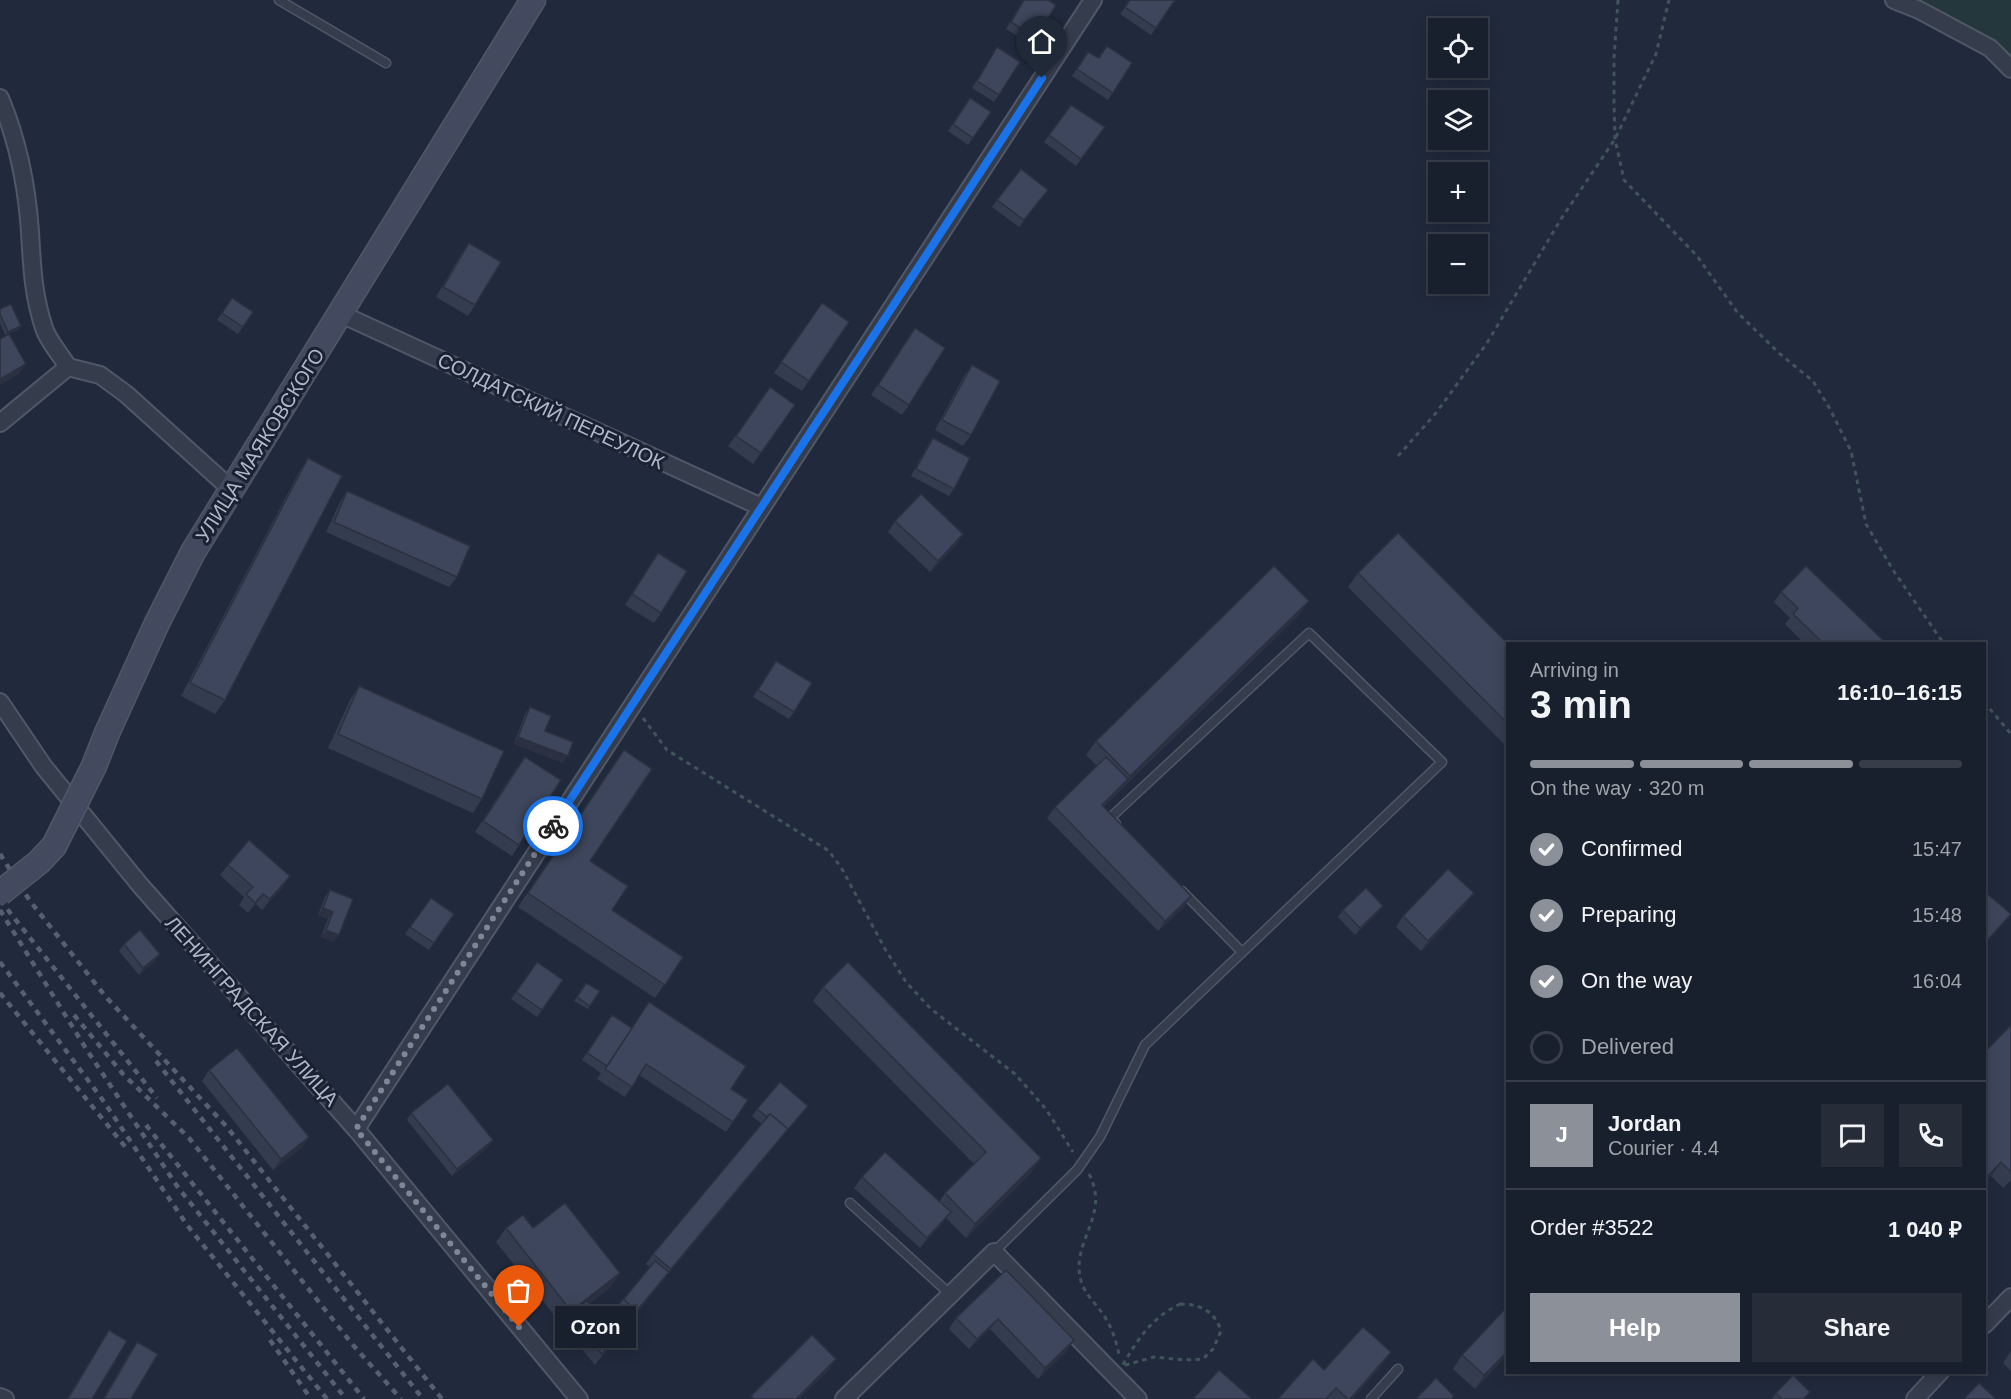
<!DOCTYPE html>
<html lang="en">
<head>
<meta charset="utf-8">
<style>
	:root { --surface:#19202d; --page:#262d39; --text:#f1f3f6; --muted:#9fa3aa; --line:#373e49; --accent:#8c9099 }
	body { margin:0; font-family:Helvetica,sans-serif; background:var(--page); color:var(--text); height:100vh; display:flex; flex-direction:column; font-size:22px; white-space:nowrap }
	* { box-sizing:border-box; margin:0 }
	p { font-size:20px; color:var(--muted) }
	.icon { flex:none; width:33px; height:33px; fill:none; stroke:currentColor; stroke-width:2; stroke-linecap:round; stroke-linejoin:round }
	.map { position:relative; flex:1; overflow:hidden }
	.panel { position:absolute; left:1506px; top:642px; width:480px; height:732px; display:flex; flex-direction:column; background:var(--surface); border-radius:0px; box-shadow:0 3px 15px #0003,0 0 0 2px var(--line) }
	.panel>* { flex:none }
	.controls { position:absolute; left:1428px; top:18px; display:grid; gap:12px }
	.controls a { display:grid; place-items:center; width:60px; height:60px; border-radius:0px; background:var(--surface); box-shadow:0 3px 15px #0003,0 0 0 2px var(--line); font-size:30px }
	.pin { position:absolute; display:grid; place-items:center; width:51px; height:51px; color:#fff; margin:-62px -26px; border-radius:50% 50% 50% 0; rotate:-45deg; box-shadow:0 0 6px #0007 }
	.pin .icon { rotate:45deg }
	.courier { position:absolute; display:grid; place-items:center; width:60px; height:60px; margin:-30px; border:4px solid #1a73e8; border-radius:50%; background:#fff; color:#222; box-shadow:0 2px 8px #0007 }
	.bubble { position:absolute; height:42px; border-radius:0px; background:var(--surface); box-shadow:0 3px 15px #0003,0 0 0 2px var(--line); font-size:20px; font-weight:800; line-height:42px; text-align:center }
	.summary em { font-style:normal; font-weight:800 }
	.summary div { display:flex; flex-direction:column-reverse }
	.summary { display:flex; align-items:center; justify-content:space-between; height:102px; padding:0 24px }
	h1 { font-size:39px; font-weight:800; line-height:45px }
	.bar { display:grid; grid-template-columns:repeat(4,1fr); gap:9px 6px; align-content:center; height:72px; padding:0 24px }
	.bar i { height:8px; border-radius:4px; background:var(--line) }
	.bar .current { background:var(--accent) }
	.bar p { grid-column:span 4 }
	.line { display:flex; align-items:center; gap:15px; padding:0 24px; border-top:2px solid var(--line) }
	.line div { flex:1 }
	.round { display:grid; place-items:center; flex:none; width:63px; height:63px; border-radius:0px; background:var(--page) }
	ol { padding:0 24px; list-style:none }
	li { display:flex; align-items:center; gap:18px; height:66px }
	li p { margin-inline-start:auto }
	li .icon { padding:6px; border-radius:50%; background:var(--accent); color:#fff; stroke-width:4 }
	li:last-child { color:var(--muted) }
	li i { width:33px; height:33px; border:3px solid var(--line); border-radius:50% }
	.button { display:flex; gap:12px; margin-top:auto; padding:12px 24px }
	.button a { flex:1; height:69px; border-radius:0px; background:var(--accent); color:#fff; font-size:24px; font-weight:800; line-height:69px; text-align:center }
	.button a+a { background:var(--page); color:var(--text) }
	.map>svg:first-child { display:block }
	.green { fill:#23373d }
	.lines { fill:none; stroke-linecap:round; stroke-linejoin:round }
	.lane-casing { stroke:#505767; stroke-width:11 }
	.street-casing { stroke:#505767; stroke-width:20 }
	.secondary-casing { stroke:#505767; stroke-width:27 }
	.path { stroke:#41545a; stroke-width:3; stroke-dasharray:4.5 4.5; stroke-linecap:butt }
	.lane { stroke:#353c4c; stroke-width:8 }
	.street { stroke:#353c4c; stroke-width:16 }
	.secondary { stroke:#434a5f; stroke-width:24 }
	.rail { stroke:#575f73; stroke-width:4.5; stroke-dasharray:6 6; stroke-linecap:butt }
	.secondary-bridge-casing { stroke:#505767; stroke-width:27; stroke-linecap:butt }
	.secondary-bridge { stroke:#434a5f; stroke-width:24 }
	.wall { fill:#343c4f }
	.shaded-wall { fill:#2b3140 }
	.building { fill:#3d465c; stroke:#2b3140; stroke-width:1.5 }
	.done { stroke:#7e8697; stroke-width:6; stroke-dasharray:0 10.8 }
	.route { stroke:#1a73e8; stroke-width:8 }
	.labels { text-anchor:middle; stroke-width:6; stroke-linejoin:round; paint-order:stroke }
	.street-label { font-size:20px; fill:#b0b7c8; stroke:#1a2131 }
</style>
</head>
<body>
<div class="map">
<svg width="2011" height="1399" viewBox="0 0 2011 1399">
	<rect width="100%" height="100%" fill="#212a3c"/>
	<path class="green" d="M1896 0H2011V69Z"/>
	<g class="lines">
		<defs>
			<g id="lane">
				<path d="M279 0 386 63"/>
				<path d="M1182 891 1242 952"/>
				<path d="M850 1203 951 1295"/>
				<path d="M994 1252 1077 1170 1100 1137 1145 1045 1442 762 1309 633 1110 818 1116 824"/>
				<path d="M1371 1399 1398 1369"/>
			</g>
			<g id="street">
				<path d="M1894 0 1919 10 1990 48 2011 69"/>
				<path d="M0 98C18 141 27 186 30 232 32 266 33 295 44 328 48 341 61 355 68 367"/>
				<path d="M341 314 761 507"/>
				<path d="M68 367 100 375 126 394 232 490"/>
				<path d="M0 423 68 367"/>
				<path d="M0 702 44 767 140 885 356 1129 579 1399"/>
				<path d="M356 1129 1093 0"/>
				<path d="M1984 1325 2011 1297"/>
				<path d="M0 1397 5 1399"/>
				<path d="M844 1399 994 1252 1138 1399"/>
				<path d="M1915 1399 1940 1372"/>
			</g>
			<path id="secondary" d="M107 733 157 623 193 552 533 0"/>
		</defs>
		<use href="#lane" class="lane-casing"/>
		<use href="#street" class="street-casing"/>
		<use href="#secondary" class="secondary-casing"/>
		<g class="path">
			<path d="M1618 0 1614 58V103L1615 139 1624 180 1697 256 1737 312 1780 354 1813 381 1830 409 1851 451 1866 524 1893 570 1944 644"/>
			<path d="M1398 456 1436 413 1487 343 1561 219 1615 139 1656 54 1669 0"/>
			<path d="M1984 702 2011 734"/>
			<path d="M643 718 667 750 829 851 842 869 885 949 906 982 931 1009 1015 1074 1046 1109 1073 1152"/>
			<path d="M1089 1174C1111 1216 1070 1241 1081 1281 1085 1296 1099 1306 1106 1319 1113 1330 1116 1342 1119 1354"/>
			<path d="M1180 1304C1200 1304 1215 1311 1221 1331L1213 1349 1203 1359 1184 1360 1154 1357 1122 1366C1139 1338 1150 1319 1180 1304Z"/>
		</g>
		<use href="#lane" class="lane"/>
		<use href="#street" class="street"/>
		<use href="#secondary" class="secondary"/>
		<g class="rail">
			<path d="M0 854 30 901 106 997 227 1127 442 1399"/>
			<path d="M0 900 157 1098"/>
			<path d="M0 910 85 1047 177 1186 346 1399"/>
			<path d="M0 962 102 1099 187 1225 327 1399"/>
			<path d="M0 993 127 1149"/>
			<path d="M74 1015 123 1074 189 1138 353 1345 401 1399"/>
			<path d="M156 1061 423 1399"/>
			<path d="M146 1125 364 1399"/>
			<path d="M270 1340 311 1399"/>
		</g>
		<defs>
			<path id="secondary-bridge" d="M0 893 39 862 54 846 94 766 107 733"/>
		</defs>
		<use href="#secondary-bridge" class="secondary-bridge-casing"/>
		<use href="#secondary-bridge" class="secondary-bridge"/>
	</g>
	<g class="wall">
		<path d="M1023 0H1048L1036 38 1032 45 1006 29Z"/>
		<path d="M1130 0H1175L1151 35 1120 14Z"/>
		<path d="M997 47 999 95 994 102 972 88Z"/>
		<path d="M1088 52 1098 58 1132 63 1108 100 1072 76Z"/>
		<path d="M970 98 991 112 968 145 948 131Z"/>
		<path d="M1071 105 1105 127 1076 166 1044 142Z"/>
		<path d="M1043 197 1019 227 992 207 997 200Z"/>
		<path d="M469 243 475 305 468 316 436 297 461 254Z"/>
		<path d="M232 298 253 312 238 334 217 320Z"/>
		<path d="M822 303 849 322 802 391 774 373Z"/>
		<path d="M0 309 18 330 5 335 0 323Z"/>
		<path d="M915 328 909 405 902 415 871 395Z"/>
		<path d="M972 365 971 435 963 446 935 430 964 376Z"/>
		<path d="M770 387 795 405 753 464 728 446Z"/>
		<path d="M933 438 954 489 949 496 911 476 928 445Z"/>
		<path d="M308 458 225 700 215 714 181 696 299 472Z"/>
		<path d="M347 491 457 577 449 587 326 532 340 502Z"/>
		<path d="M895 521 963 534 956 545 930 572 888 532Z"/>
		<path d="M658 553 661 613 654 623 625 605Z"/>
		<path d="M1358 573 1508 644V748L1348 587Z"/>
		<path d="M1781 592 1887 644H1805L1785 624 1790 618 1774 602Z"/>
		<path d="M1299 615 1103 807 1184 907 1158 931 1047 818 1055 807 1097 766 1086 755 1096 741Z"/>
		<path d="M776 661 794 712 789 719 753 697Z"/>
		<path d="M359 686 482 799 473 813 328 748 350 700Z"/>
		<path d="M530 707 545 731 563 763 514 744 525 714Z"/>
		<path d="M614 764 590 861 612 910 683 957 655 998 518 907Z"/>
		<path d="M517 767 519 845 512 856 475 832Z"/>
		<path d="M228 865 283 887 262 910 256 904 248 913 239 905 244 897 220 875Z"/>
		<path d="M330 890 353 899 334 942 321 937 328 919 318 915 325 897Z"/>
		<path d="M431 898 454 914 429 950 405 934Z"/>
		<path d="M1466 904 1421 951 1396 927 1403 916Z"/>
		<path d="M1383 906 1378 913 1355 935 1338 917 1343 910Z"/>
		<path d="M124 944 155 961 139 975 119 951Z"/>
		<path d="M537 962 563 980 537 1017 511 999Z"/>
		<path d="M586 983 600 991 588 1009 574 1001Z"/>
		<path d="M823 987 1032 1172 966 1238 946 1218 920 1248 854 1188 862 1177 939 1202 945 1193 974 1164 813 1001Z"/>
		<path d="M612 1015 748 1100 726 1132 639 1075 625 1097 597 1079 601 1073 582 1060Z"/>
		<path d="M2011 1025V1180L2003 1188 1991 1176Z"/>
		<path d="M209 1070 309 1137 302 1147 273 1170 202 1081Z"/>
		<path d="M808 1106 664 1279 595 1365 562 1325 496 1242 506 1228H533L611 1287 589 1304 605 1323 650 1267 646 1264 653 1254 762 1124 752 1116 757 1109Z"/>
		<path d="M411 1113 493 1140 488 1147 452 1176 407 1120Z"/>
		<path d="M1006 1270 1067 1351 1038 1379 990 1329 969 1349 949 1329 956 1318Z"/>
		<path d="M109 1330 92 1399H67L102 1341Z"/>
		<path d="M137 1342 131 1399H103L130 1352Z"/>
		<path d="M2011 1351V1371L2003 1363Z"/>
		<path d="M1391 1352 1381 1366 1352 1399H1278L1324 1370Z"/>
		<path d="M1508 1354 1475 1389 1453 1369 1462 1355Z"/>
		<path d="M1810 1392 1805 1399H1772L1776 1393Z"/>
	</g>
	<g class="shaded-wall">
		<path d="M21 326 18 330 5 335 8 332Z"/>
		<path d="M26 364 19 374 0 385V379Z"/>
		<path d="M963 534 956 545 930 572 938 561Z"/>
		<path d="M1309 601 1299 615 1094 815 1102 805 1130 776Z"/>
		<path d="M518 737 568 756 563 763 514 744Z"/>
		<path d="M290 876 283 887 262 910 270 899Z"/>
		<path d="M1474 893 1466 904 1421 951 1428 941Z"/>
		<path d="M263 894 256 904 248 913 255 903Z"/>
		<path d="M1191 896 1184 907 1158 931 1165 921Z"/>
		<path d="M1383 906 1378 913 1355 935 1360 928Z"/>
		<path d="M323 908 333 912 328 919 318 915Z"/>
		<path d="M2011 914 2003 924 1984 946V944Z"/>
		<path d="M326 930 339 935 334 942 321 937Z"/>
		<path d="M160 954 155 961 139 975 143 968Z"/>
		<path d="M808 1106 664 1279 595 1365 637 1311 671 1269Z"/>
		<path d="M309 1137 302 1147 273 1170 281 1159Z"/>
		<path d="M493 1140 488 1147 452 1176 457 1169Z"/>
		<path d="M1041 1158 1032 1172 966 1238 975 1224Z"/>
		<path d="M2001 1162 1991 1176 1984 1183V1180Z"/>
		<path d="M951 1212 943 1223 920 1248 927 1238Z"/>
		<path d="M620 1273 611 1287 571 1318 569 1315 571 1311Z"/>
		<path d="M998 1319 990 1329 969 1349 977 1339Z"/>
		<path d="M1074 1340 1067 1351 1038 1379 1045 1368Z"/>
		<path d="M1508 1351V1354L1475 1389 1484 1375Z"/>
		<path d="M1391 1352 1381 1366 1352 1399H1350Z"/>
		<path d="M836 1359 829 1370 799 1399H796Z"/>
	</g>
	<g class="building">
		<path d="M1024 0H1048L1056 5 1036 38 1011 22Z"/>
		<path d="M1130 0H1175L1156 28 1125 7Z"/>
		<path d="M1107 46 1132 63 1113 93 1077 69 1088 52 1099 58Z"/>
		<path d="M997 47 1020 62 999 95 977 81Z"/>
		<path d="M970 98 991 112 973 138 953 124Z"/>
		<path d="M1071 105 1105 127 1081 159 1049 135Z"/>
		<path d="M1021 169 1048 190 1024 220 997 200Z"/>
		<path d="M469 243 501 262 475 305 443 287Z"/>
		<path d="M232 298 253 312 243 327 222 313Z"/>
		<path d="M822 303 849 322 809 381 781 362Z"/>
		<path d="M11 304 21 326 8 332 0 314V309Z"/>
		<path d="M915 328 945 348 909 405 878 385Z"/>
		<path d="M9 334 26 364 0 379V339Z"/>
		<path d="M972 365 1000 381 971 435 942 420Z"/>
		<path d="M770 387 795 405 761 453 736 436Z"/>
		<path d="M933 438 970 458 954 489 916 469Z"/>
		<path d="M308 458 342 476 225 700 190 683Z"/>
		<path d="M347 491 470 546 457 577 334 522Z"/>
		<path d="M921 494 963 534 938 561 895 521Z"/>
		<path d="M1398 533 1508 644V724L1358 573Z"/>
		<path d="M658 553 687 571 661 613 632 594Z"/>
		<path d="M1274 566 1309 601 1130 776 1096 741Z"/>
		<path d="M1806 566 1887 644H1824L1793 614 1798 608 1781 592Z"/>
		<path d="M776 661 812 683 794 712 758 690Z"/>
		<path d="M359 686 504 751 482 799 338 734Z"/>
		<path d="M530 707 551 716 545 731 573 742 568 756 518 737Z"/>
		<path d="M624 750 652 769 590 861 628 886 612 910 683 957 665 985 528 893Z"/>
		<path d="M525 757 561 780 519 845 483 821Z"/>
		<path d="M1106 757 1128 779 1102 805 1191 896 1165 921 1055 807Z"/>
		<path d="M249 840 290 876 270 899 263 894 255 903 246 894 253 887 228 865Z"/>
		<path d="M1448 869 1474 893 1428 941 1403 916Z"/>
		<path d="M1366 888 1383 906 1360 928 1343 910Z"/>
		<path d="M330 890 353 899 339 935 326 930 333 912 323 908Z"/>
		<path d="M1984 891 2011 914 1984 944Z"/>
		<path d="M431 898 454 914 434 943 410 927Z"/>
		<path d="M140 930 160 954 143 968 124 944Z"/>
		<path d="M537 962 563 980 542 1010 516 992Z"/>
		<path d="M848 962 1041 1158 975 1224 945 1193 986 1152 823 987Z"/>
		<path d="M586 983 600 991 590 1006 577 997Z"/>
		<path d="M649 1002 746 1066 731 1089 748 1100 733 1122 646 1064 632 1087 605 1069Z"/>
		<path d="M612 1015 632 1028 607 1066 587 1053Z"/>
		<path d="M2011 1025V1172L2001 1162 1984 1180V1053Z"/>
		<path d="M237 1048 309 1137 281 1159 209 1070Z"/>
		<path d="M780 1082 808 1106 785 1133 788 1129 770 1114 767 1117 757 1109Z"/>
		<path d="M448 1084 493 1140 457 1169 411 1113Z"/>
		<path d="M770 1114 788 1129 671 1269 653 1254Z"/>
		<path d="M885 1152 951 1212 927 1238 862 1177Z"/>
		<path d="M565 1203 620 1273 571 1311 506 1228 523 1215 533 1228Z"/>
		<path d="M655 1261 669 1272 634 1314 637 1311 623 1300Z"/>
		<path d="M1006 1270 1074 1340 1045 1368 998 1319 977 1339 956 1318Z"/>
		<path d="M623 1299 637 1311 602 1354 569 1315 587 1301 605 1323Z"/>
		<path d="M1508 1306V1351L1484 1375 1462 1355Z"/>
		<path d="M1363 1327 1391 1352 1350 1399H1348L1336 1388 1326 1399H1278L1313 1359 1324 1370Z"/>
		<path d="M109 1330 127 1341 92 1399H68Z"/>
		<path d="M812 1335 836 1359 796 1399H754L751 1396Z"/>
		<path d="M137 1342 158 1354 131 1399H104Z"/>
		<path d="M1219 1370 1252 1399H1195L1194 1398Z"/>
		<path d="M1793 1375 1810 1392 1803 1399H1782L1776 1393Z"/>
		<path d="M1436 1378 1454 1396 1451 1399H1416Z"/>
		<path d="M1979 1383 1996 1399H1964Z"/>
	</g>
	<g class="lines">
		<path class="done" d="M519 1327 356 1129 553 826"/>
		<path class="route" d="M553 826 1042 78"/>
	</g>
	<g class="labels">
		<g class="street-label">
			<text transform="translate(551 411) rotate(25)" y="7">СОЛДАТСКИЙ ПЕРЕУЛОК</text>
			<text transform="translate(260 445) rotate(-58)" y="7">УЛИЦА МАЯКОВСКОГО</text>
			<text transform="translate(252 1011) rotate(48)" y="7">ЛЕНИНГРАДСКАЯ УЛИЦА</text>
		</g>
	</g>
</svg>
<div class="controls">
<a><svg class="icon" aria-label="locate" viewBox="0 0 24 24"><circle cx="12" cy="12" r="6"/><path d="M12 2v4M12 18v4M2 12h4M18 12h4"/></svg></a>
<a><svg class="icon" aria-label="layers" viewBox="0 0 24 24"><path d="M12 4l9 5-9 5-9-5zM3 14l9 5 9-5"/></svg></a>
<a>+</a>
<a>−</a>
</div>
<div class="pin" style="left:519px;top:1327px;background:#ea580c"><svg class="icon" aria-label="bag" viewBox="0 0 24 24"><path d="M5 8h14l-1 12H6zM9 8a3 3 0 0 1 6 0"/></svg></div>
<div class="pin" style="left:1042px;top:78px;background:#1f2937"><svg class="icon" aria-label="home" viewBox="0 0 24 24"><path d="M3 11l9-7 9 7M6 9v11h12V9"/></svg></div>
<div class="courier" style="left:553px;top:826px"><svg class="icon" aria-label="bike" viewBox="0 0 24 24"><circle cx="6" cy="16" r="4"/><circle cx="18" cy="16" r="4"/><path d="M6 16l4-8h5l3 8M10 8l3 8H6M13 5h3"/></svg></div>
<div class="bubble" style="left:555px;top:1306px;width:81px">Ozon</div>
<section class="panel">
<div class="summary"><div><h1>3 min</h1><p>Arriving in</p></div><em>16:10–16:15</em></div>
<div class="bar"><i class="current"></i><i class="current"></i><i class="current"></i><i></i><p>On the way · 320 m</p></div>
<ol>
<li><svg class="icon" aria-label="check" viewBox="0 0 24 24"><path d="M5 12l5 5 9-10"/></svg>Confirmed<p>15:47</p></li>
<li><svg class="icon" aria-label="check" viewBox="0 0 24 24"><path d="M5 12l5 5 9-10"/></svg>Preparing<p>15:48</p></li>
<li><svg class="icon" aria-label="check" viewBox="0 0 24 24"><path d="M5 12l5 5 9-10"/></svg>On the way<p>16:04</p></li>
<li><i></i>Delivered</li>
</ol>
<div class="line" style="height:108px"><b class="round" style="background:var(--accent);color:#fff">J</b><div><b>Jordan</b><p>Courier · 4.4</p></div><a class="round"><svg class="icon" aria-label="chat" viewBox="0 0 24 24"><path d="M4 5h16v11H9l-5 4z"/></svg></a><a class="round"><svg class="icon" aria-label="phone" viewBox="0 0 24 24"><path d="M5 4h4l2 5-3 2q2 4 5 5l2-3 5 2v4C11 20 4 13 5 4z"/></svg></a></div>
<div class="line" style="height:78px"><div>Order #3522</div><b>1 040 ₽</b></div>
<div class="button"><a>Help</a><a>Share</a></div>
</section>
</div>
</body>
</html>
